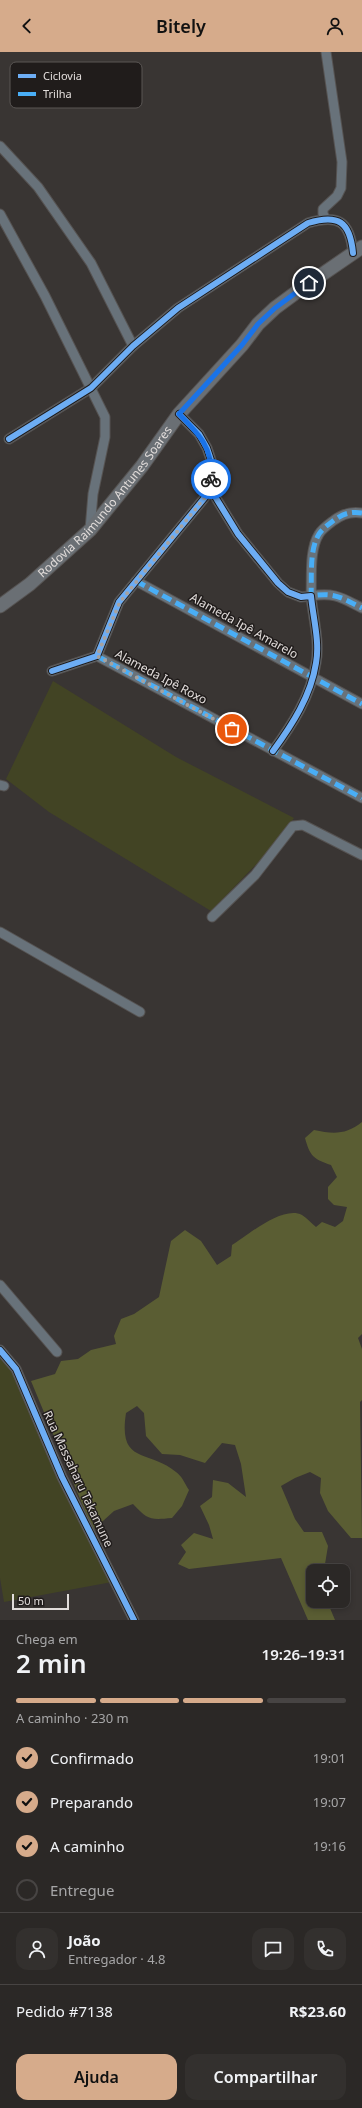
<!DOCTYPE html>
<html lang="pt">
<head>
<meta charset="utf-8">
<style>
	:root { --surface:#2b2826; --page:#33302e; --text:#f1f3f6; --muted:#a6a6a7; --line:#474443; --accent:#d6ab8b }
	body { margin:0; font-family:"Noto Sans",sans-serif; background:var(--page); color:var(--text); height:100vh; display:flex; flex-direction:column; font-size:15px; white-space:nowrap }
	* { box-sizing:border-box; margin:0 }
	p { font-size:13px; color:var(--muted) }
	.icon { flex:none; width:22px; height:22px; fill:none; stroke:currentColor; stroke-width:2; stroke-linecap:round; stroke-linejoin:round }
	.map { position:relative; height:1568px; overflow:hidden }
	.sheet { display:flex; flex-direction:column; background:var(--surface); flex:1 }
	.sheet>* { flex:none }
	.controls { position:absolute; left:306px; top:1512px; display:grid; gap:8px }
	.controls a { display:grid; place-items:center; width:44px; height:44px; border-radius:8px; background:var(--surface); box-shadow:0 2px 6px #0003,0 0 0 1px var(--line); font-size:20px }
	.scale { position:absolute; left:12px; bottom:10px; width:57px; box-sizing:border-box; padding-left:4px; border:2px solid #e1dcda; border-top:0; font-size:11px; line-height:14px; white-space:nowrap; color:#e1dcda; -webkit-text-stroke:3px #201c1b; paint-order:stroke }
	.pin { position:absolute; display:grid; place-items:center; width:34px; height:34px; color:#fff; margin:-17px; border:2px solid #fff; border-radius:50%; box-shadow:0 1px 4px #0007 }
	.courier { position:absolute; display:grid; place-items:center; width:40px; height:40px; margin:-20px; border:3px solid #1a73e8; border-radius:50%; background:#fff; color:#222; box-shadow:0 1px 5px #0007 }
	.headline em { font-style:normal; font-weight:600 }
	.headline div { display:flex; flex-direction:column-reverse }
	.headline { display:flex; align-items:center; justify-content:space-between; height:68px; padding:0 16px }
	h1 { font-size:26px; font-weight:600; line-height:30px }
	.bar { display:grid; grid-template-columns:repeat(4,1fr); gap:6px 4px; align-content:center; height:48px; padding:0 16px }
	.bar i { height:5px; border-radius:3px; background:var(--line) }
	.bar .selected { background:var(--accent) }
	.bar p { grid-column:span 4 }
	.line { display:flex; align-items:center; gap:10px; padding:0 16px; border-top:1px solid var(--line) }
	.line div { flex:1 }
	.round { display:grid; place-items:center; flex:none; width:42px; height:42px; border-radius:12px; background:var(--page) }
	ol { padding:0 16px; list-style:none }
	li { display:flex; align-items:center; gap:12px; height:44px }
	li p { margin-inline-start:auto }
	li .icon { padding:4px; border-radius:50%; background:var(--accent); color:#111; stroke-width:4 }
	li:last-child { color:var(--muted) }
	li i { width:22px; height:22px; border:2px solid var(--line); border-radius:50% }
	.primary-button { display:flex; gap:8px; margin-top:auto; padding:8px 16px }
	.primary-button a { flex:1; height:46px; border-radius:12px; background:var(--accent); color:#111; font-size:16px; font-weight:600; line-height:46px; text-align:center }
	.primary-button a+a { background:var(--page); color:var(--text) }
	header { display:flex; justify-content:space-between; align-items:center; height:52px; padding:0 16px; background:var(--accent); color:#111; font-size:18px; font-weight:600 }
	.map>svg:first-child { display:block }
	.green { fill:#424424 }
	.forest { fill:#5a5d33 }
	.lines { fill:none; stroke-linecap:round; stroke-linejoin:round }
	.minor-casing { stroke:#565352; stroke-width:11 }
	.highway-casing { stroke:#565352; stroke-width:15 }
	.minor { stroke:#68727a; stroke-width:9 }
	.highway { stroke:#6a6f74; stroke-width:13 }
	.quiet { stroke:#49aef6; stroke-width:5; stroke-dasharray:10 5; stroke-linecap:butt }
	.cycleway-casing { stroke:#201c1b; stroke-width:8 }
	.cycleway { stroke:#6dadf4; stroke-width:6 }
	.done { stroke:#a6a2a0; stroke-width:4; stroke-dasharray:0 7.2 }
	.route { stroke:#1a73e8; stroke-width:5 }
	.labels { text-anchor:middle; stroke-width:3; stroke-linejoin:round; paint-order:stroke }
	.street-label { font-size:12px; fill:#e1dcda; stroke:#201c1b }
	.key { fill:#201c1b; stroke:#5a5654; stroke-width:1 }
	.key-label { font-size:11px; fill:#e1dcda }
</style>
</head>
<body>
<header><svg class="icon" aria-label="back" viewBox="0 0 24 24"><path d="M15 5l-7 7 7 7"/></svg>Bitely<svg class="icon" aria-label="person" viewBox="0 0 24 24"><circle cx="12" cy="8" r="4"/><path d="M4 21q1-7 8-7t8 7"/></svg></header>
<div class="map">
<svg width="362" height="1568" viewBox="0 0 362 1568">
	<rect width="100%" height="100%" fill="#393533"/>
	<g class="green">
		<path d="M53 629 176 705 294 766 272 796 211 859 49 760 6 727Z"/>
		<path d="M0 1299 10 1309 112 1530 4 1550 0 1526Z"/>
	</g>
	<path class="forest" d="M362 1070V1282L358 1286 362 1297V1348L360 1350 362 1486H351L328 1459 320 1441 321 1426 310 1420 295 1426 281 1434 295 1467 304 1480H322L328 1494 325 1512 312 1518 313 1549H327L335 1568H308L281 1506 189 1517 178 1512 186 1500 181 1493 194 1481 213 1487 209 1473 200 1454 212 1445 213 1428 228 1431 246 1445 241 1412 235 1393 222 1391 205 1411 180 1403 162 1402 146 1384 144 1361 137 1354 126 1361C118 1413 148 1397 176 1420 182 1424 185 1432 189 1438L182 1454 172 1466C150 1468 148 1468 133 1452L114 1459 93 1478 31 1329 55 1322 61 1309 78 1307 91 1298 116 1292 114 1284 121 1267 134 1262 159 1245 171 1189 185 1178 201 1189 217 1213 231 1204 232 1193C248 1183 283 1153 302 1163 307 1166 312 1172 316 1175L322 1170 335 1175 343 1169 347 1155 334 1153 328 1147V1135L337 1125 331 1113C313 1107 310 1104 305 1086L314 1078C333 1082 346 1083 362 1070Z"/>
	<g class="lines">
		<defs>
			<g id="minor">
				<path d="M0 94 38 135 91 211 133 294"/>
				<path d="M0 162 45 244 105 365V385L93 442 90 478"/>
				<path d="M326 167 323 162V157L337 144 341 136 342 110 326 0"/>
				<path d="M179 362 199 382 207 396 212 411 211 438 238 482 278 531 288 540 301 545 311 544C313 565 320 590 316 611 311 644 292 673 273 699"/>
				<path d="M9 387 91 336 133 294 178 256 308 171C338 162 350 169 353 201"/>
				<path d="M362 461C351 459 342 462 333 469 329 472 322 477 319 482 309 498 312 525 311 544 335 540 342 546 362 556"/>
				<path d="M136 529 362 652"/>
				<path d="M97 604 362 746"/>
				<path d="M52 619 97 604 119 550 211 438"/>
				<path d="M0 733 4 734"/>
				<path d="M212 865 255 823 293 774 303 773 362 803"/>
				<path d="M0 880 140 960"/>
				<path d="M0 1233 57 1300"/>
				<path d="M0 1298 16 1317 62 1425 134 1568"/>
			</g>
			<g id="highway">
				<path id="s1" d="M0 554 30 532 90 478 142 414 179 362 242 293 258 272 275 256 298 239 362 195"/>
			</g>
		</defs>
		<use href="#minor" class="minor-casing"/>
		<use href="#highway" class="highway-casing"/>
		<use href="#minor" class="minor"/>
		<use href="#highway" class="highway"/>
		<g class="quiet">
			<path d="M362 461C351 459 342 462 333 469 329 472 322 477 319 482 309 498 312 525 311 544 335 540 342 546 362 556"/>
			<path d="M136 529 362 652"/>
			<path d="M97 604 362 746"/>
		</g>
		<defs>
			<g id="cycleway">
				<path d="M179 362 199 382 207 396 212 411 211 438 238 482 278 531 288 540 301 545 311 544C313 565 320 590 316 611 311 644 292 673 273 699"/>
				<path d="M9 387 91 336 133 294 178 256 308 171C338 162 350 169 353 201"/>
				<path d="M52 619 97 604 119 550 211 438"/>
				<path d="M0 1298 16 1317 62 1425 134 1568"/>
			</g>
		</defs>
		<use href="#cycleway" class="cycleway-casing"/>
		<use href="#cycleway" class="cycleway"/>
	</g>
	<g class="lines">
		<path class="done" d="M211 427V438L120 550 97 604 232 677"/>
		<path class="route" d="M211 427C213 396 200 383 179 362L242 293 258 272 275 256 309 231"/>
	</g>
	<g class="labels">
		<g class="street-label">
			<text dy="4" stroke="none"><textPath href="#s1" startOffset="149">Rodovia Raimundo Antunes Soares</textPath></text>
			<text transform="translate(244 574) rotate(29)" y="4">Alameda Ipê Amarelo</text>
			<text transform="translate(161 625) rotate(28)" y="4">Alameda Ipê Roxo</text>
			<text transform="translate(78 1427) rotate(65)" y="4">Rua Massaharu Takamune</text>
		</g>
	</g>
	<rect x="10" y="10" width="132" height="46" rx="6" class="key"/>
	<rect x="18" y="22" width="18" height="4" fill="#6dadf4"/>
	<rect x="18" y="40" width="18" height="4" fill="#49aef6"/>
	<g class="key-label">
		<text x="43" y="28">Ciclovia</text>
		<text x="43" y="46">Trilha</text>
	</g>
</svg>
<div class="controls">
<a><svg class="icon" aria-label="locate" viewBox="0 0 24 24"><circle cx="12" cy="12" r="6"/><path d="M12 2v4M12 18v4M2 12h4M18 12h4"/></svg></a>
</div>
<div class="scale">50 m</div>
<div class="pin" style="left:232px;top:677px;background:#ea580c"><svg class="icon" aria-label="bag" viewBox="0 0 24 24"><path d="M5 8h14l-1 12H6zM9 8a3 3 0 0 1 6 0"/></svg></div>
<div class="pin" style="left:309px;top:231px;background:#1f2937"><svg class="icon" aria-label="home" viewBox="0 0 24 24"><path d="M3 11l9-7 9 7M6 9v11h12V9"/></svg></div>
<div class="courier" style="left:211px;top:427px"><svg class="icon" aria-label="bike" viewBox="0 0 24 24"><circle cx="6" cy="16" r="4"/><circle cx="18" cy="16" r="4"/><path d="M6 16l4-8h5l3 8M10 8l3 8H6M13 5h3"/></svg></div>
</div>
<section class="sheet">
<div class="headline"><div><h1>2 min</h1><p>Chega em</p></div><em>19:26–19:31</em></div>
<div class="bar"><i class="selected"></i><i class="selected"></i><i class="selected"></i><i></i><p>A caminho · 230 m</p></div>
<ol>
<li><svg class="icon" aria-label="check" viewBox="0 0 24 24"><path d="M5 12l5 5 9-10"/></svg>Confirmado<p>19:01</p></li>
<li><svg class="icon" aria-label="check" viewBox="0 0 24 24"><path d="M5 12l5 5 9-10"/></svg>Preparando<p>19:07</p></li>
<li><svg class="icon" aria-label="check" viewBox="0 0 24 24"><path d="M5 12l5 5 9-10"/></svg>A caminho<p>19:16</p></li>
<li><i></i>Entregue</li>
</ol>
<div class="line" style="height:72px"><a class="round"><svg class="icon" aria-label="person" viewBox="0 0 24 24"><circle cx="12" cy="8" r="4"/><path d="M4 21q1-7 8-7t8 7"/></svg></a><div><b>João</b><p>Entregador · 4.8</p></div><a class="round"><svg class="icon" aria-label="chat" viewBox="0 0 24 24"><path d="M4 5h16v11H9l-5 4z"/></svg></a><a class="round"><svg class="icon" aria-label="phone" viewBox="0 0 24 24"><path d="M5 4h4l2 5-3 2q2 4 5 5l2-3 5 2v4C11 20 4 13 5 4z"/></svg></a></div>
<div class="line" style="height:52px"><div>Pedido #7138</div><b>R$23.60</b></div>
<div class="primary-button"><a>Ajuda</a><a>Compartilhar</a></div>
</section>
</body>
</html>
